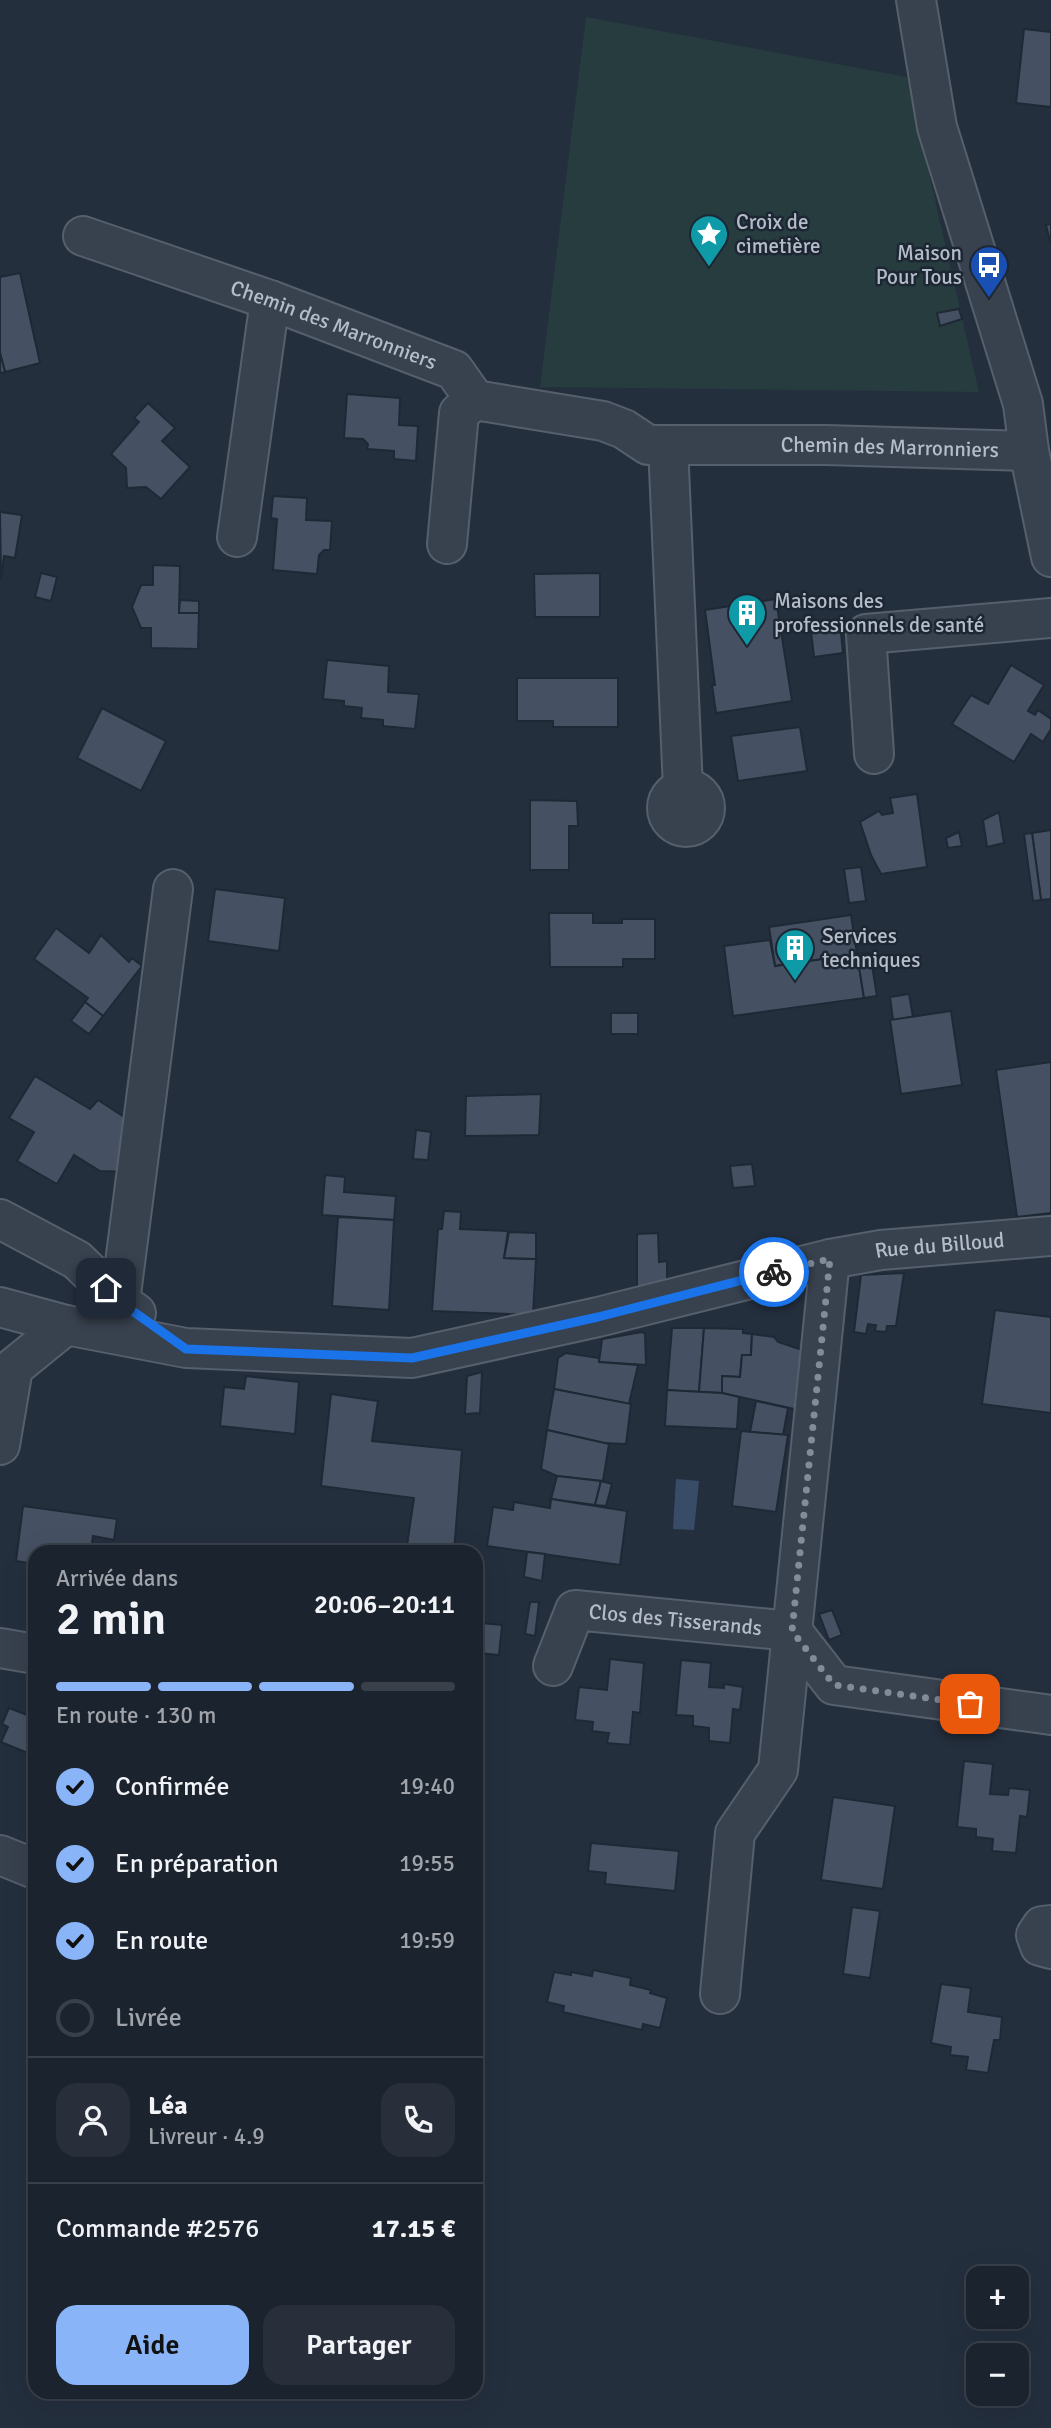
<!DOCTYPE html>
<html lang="fr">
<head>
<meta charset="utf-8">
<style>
	:root { --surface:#1b232e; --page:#282f3a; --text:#f1f3f6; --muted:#a0a4aa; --line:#39404a; --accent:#8ab4f8 }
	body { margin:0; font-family:Signika,sans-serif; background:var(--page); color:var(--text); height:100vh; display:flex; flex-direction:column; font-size:26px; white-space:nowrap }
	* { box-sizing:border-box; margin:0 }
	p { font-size:23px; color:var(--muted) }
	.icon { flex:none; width:38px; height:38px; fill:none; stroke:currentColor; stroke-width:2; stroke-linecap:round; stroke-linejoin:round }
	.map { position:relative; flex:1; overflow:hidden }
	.details { position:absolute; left:28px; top:1545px; width:455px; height:854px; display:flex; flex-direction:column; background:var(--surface); border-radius:21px; box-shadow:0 7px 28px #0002,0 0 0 2px var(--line) }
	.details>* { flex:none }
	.fabs { position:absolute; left:966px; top:2266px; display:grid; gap:14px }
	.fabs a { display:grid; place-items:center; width:63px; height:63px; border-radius:14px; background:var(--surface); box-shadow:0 7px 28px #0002,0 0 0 2px var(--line); font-size:35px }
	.pin { position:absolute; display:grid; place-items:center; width:60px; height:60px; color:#fff; margin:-30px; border-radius:14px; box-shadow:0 4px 10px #0006 }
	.courier { position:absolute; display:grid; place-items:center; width:70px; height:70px; margin:-35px; border:5px solid #1a73e8; border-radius:50%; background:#fff; color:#222; box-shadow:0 2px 9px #0007 }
	.overview em { font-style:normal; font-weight:600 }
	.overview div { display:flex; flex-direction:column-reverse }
	.overview { display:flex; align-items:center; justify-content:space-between; height:119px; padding:0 28px }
	h1 { font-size:46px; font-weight:600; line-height:52px }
	.bar { display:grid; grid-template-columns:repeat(4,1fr); gap:10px 7px; align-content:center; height:84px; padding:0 28px }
	.bar i { height:9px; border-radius:5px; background:var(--line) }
	.bar .on { background:var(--accent) }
	.bar p { grid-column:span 4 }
	.line { display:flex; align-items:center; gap:18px; padding:0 28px; border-top:2px solid var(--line) }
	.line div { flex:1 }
	.round { display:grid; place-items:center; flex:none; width:74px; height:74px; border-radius:21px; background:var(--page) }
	ol { padding:0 28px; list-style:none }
	li { display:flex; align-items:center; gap:21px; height:77px }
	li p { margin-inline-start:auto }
	li .icon { padding:7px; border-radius:50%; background:var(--accent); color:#111; stroke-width:4 }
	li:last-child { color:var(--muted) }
	li i { width:38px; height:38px; border:4px solid var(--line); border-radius:50% }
	.cta { display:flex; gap:14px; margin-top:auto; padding:14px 28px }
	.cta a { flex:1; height:80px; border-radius:21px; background:var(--accent); color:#111; font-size:28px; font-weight:600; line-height:80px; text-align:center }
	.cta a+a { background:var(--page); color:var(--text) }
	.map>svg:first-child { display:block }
	.green { fill:#263c3f }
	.water { fill:#394c67 }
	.building { fill:#455162; stroke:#1f2835; stroke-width:2 }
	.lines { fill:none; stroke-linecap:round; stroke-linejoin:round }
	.minor-casing { stroke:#565f6c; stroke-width:42 }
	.minor { stroke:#38414e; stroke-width:38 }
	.done { stroke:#828b98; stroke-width:7; stroke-dasharray:0 12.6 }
	.route { stroke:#1a73e8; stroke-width:9 }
	.labels { text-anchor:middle; stroke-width:5; stroke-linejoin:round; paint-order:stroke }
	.poi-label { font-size:21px; fill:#b4bcc9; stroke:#1d2633; text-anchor:start }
	.street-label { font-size:21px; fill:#b4bcc9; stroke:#1d2633 }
</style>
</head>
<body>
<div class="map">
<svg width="1051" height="2428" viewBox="0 0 1051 2428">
	<rect width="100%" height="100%" fill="#242f3e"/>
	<path class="green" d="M586 17 907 77 979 392 540 387Z"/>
	<path class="water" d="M676 1479 699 1481 694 1530 673 1529Z"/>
	<g class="building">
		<path d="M1024 29 1051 32V107L1016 103Z"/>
		<path d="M1051 224V245L1046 225Z"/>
		<path d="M20 273 40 363 5 372 0 353V277Z"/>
		<path d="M959 309 962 319 940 326 937 313Z"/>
		<path d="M0 353 5 372 0 373Z"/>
		<path d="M347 394 400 398 399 425 418 426 416 461 394 459V451L367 449 368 444 363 439 344 438Z"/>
		<path d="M148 403 175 428 162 441 190 467 161 499 146 487 127 488 126 468 111 454 139 422 134 418Z"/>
		<path d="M273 496 307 498 306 520 332 521 330 550H324L319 555 317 574 273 570 277 519 271 518Z"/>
		<path d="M0 512 22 515 15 558 4 556 1 579Z"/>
		<path d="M153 565 180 566 179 613H199L198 649 151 648V628H141L132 607 141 585H153Z"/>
		<path d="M41 573 57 577 51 601 35 597Z"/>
		<path d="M600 573V617H535L534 574Z"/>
		<path d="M776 599 792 701 716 713 712 685H715L705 610Z"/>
		<path d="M180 600 199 601V613H179Z"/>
		<path d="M810 622H840L843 653 814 657Z"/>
		<path d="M327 660 389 666 388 692 419 694 415 729 383 726V720L361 718 362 708 344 706V701L323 699Z"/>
		<path d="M1011 665 1044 685 1028 711 1035 715 1038 710 1051 719V729L1043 742 1031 734 1014 762 952 724 971 695 988 704Z"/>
		<path d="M517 678H618V727H553V721H517Z"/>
		<path d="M102 708 166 741 141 791 77 758Z"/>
		<path d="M800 727 807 771 738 781 731 736Z"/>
		<path d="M917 794 927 867 881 874 871 855 860 822 879 811 882 815 893 813 890 798Z"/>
		<path d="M530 800 577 801 578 826H569V870H530Z"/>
		<path d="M999 812 1004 843 987 847 983 820Z"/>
		<path d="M1051 830V899L1041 900 1032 833Z"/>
		<path d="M959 832 962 846 948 848 946 838Z"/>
		<path d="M1032 833 1041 900 1033 901 1024 834Z"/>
		<path d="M861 867 866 901 849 903 844 869Z"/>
		<path d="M215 889 285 898 279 951 208 941Z"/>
		<path d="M549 913H593V923H622V919H655V959H623V967H550Z"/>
		<path d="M851 915 857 954 775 966 769 927Z"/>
		<path d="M56 928 89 953 101 935 129 962 132 958 142 966 103 1016 85 1002 88 998 34 959Z"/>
		<path d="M770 940 775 966 857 954 864 998 733 1016 724 946Z"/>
		<path d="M870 953 877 996 864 998 857 954Z"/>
		<path d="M909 994 913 1017 893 1020 890 997Z"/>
		<path d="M85 1002 103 1016 89 1034 71 1021Z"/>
		<path d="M951 1011 962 1085 901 1094 890 1020Z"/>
		<rect x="611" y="1013" width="27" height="21"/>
		<path d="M1051 1062V1213L1017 1217 996 1070Z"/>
		<path d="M35 1076 90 1109 98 1100 135 1124 128 1172 100 1171 74 1155 57 1184 17 1161 34 1132 9 1118Z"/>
		<path d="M541 1094 539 1135 465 1136 466 1096Z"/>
		<path d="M416 1130 431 1132 428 1160 413 1159Z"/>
		<path d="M752 1164 755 1186 733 1188 730 1166Z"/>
		<path d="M325 1175 345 1177 344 1192 396 1196 394 1220 322 1215Z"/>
		<path d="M444 1211 461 1212 460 1229 508 1231 504 1258 536 1259 533 1315 432 1311 438 1229H442Z"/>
		<path d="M338 1217 394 1220 389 1310 332 1306Z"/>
		<path d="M509 1232 536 1233V1259L504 1258Z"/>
		<path d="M658 1233 659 1262 667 1261V1285L637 1288V1234Z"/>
		<path d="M904 1273 896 1326H887L886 1332 875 1331 876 1325 868 1324 866 1334 854 1332 861 1275Z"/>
		<path d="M995 1310 1051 1317V1413L982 1404Z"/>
		<path d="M672 1328H704L699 1392 667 1390Z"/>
		<path d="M704 1328 743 1329V1333L752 1334 751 1355H742L740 1377 722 1376V1393L699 1392Z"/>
		<path d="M642 1332 645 1334 646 1365 599 1362 602 1339Z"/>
		<path d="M752 1334 774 1337 778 1342 808 1352 803 1411 722 1393V1376L740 1377 742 1355H751Z"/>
		<path d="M566 1353 599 1358V1362L638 1365 629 1404 554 1389 558 1358Z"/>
		<path d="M482 1372 480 1413 465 1414 467 1376Z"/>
		<path d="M246 1376 299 1382 295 1434 220 1426 224 1387 244 1389Z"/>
		<path d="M554 1389 631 1404 626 1444 604 1443 547 1430Z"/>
		<path d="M667 1390 722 1393 739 1397 737 1429 665 1426Z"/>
		<path d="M331 1394 378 1401 372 1441 462 1450 454 1552H406L414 1498 321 1486Z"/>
		<path d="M756 1401 788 1408 783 1435 750 1432Z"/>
		<path d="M547 1430 609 1444 603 1481 557 1476 541 1469Z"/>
		<path d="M741 1431 788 1435 776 1512 732 1506Z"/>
		<path d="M557 1476 601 1481 595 1505 551 1499Z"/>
		<path d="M601 1481 612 1484 606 1506 595 1505Z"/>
		<path d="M551 1499 627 1511 620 1565 487 1546 493 1507 513 1510 514 1502 550 1508Z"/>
		<path d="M23 1506 117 1519 114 1540 93 1536 91 1552H35V1564L16 1561Z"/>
		<path d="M527 1552 545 1554 542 1581 524 1577Z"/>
		<path d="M530 1602H539L535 1636 525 1634Z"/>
		<path d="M832 1610 842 1635 829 1640 819 1614Z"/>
		<path d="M481 1623 502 1625 499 1655 478 1653Z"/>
		<path d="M610 1659 644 1663 640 1713 633 1712 630 1745 607 1743 609 1733 592 1731 593 1722 575 1720 579 1687 607 1690Z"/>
		<path d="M681 1660 711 1663 709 1687 724 1688V1684L743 1687 740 1710 733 1709 730 1743 709 1741V1728L693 1726V1716L676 1715Z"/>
		<path d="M9 1708 35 1718V1756L1 1742 8 1727 2 1724Z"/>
		<path d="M964 1761 993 1764 990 1794 1008 1795 1009 1788 1030 1790 1027 1817 1020 1816 1016 1853 992 1851 993 1839 976 1837V1829L957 1827Z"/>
		<path d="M833 1797 895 1806 883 1889 821 1880Z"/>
		<path d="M591 1843 679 1851 675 1891 605 1884 606 1873 588 1871Z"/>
		<path d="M852 1907 880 1911 870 1978 843 1974Z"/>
		<path d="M593 1970 631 1978 630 1985 651 1990 650 1993 667 1998 660 2028 643 2024 642 2030 563 2012 564 2006 547 2002 554 1972 571 1975V1972L592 1976Z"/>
		<path d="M941 1984 971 1988 968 2012 1002 2017 1000 2040H994L988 2073 966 2070 968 2057 950 2055 951 2047 931 2043Z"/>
	</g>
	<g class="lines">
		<defs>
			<g id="minor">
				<path d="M916 0 937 127 1023 404 1029 451 1051 557"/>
				<path id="s1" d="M83 236 270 300 454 370 475 400 603 421 624 429 648 445H826L1029 451"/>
				<path d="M668 445 683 789"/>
				<path d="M237 537 270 300"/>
				<path d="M447 544 459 413 475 400"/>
				<path d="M874 754 866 634 1051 618"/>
				<circle cx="686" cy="808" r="19"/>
				<path d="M0 1219 77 1260 120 1302 136 1313"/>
				<path d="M120 1302 173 889"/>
				<path id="s2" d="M0 1307 66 1325 186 1348 412 1358 598 1317 830 1259 881 1250 1051 1236"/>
				<path d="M0 1445 13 1368 66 1325"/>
				<path d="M0 1648 35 1654"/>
				<path id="s3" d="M553 1666 575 1610 792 1631 834 1685 1051 1715"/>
				<path d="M0 1855 35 1869"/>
				<path d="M1051 1925 1042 1926 1036 1935 1040 1946 1051 1949"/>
				<path d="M720 1994 735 1833 778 1770 830 1259"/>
			</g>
		</defs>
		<use href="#minor" class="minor-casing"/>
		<use href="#minor" class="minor"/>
	</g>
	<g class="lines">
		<path class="done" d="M774 1272 830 1259 792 1631 834 1685 970 1704"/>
		<path class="route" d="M106 1288 120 1302 186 1349 412 1358 598 1317 774 1272"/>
	</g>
	<defs>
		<symbol id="sight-pin" viewBox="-11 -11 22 30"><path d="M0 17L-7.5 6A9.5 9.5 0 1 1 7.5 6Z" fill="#0f9aa8" stroke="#1d2633"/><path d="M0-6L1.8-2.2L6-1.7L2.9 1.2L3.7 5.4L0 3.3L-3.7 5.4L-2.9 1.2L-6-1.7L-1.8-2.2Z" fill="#fff"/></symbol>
		<symbol id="bus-pin" viewBox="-11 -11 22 30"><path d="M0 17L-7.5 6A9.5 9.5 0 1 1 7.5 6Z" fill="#1a4fb4" stroke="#1d2633"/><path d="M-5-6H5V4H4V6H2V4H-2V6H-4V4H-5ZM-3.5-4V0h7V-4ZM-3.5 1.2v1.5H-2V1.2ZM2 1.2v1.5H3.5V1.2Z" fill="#fff"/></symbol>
		<symbol id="building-pin" viewBox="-11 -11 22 30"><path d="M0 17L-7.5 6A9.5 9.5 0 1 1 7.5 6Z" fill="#0f9aa8" stroke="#1d2633"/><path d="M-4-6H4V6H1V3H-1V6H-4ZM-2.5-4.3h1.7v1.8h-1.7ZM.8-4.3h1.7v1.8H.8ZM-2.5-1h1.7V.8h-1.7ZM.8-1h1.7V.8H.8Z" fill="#fff"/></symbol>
	</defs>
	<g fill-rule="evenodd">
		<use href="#sight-pin" x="687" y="212" width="44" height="60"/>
		<use href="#bus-pin" x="967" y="243" width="44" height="60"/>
		<use href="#building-pin" x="725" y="591" width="44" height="60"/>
		<use href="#building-pin" x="773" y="926" width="44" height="60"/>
	</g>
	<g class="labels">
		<g class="poi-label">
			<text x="736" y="229">Croix de<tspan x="736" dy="24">cimetière</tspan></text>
			<text x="962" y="260" text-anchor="end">Maison<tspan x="962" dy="24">Pour Tous</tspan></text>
			<text x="774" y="608">Maisons des<tspan x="774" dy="24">professionnels de santé</tspan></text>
			<text x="822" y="943">Services<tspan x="822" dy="24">techniques</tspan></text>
		</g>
		<g class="street-label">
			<text dy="7" stroke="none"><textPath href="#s1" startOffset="266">Chemin des Marronniers</textPath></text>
			<text dy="7" stroke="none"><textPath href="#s1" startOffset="854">Chemin des Marronniers</textPath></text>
			<text dy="7" stroke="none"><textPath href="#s2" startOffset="957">Rue du Billoud</textPath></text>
			<text dy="7" stroke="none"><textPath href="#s3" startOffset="161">Clos des Tisserands</textPath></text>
		</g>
	</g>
</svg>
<div class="fabs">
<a>+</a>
<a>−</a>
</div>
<div class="pin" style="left:970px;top:1704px;background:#ea580c"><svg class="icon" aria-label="bag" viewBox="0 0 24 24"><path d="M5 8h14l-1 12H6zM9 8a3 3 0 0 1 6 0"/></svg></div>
<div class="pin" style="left:106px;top:1288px;background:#1f2937"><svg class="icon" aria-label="home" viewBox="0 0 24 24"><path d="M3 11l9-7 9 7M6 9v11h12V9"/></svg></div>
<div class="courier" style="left:774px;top:1272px"><svg class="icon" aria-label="bike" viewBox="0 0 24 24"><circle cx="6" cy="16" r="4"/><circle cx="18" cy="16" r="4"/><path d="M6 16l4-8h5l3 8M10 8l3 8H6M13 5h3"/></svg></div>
<section class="details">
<div class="overview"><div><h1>2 min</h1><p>Arrivée dans</p></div><em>20:06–20:11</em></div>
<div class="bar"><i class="on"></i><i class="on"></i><i class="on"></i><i></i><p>En route · 130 m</p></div>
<ol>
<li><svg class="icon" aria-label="check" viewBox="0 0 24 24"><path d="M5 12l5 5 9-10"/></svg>Confirmée<p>19:40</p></li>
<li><svg class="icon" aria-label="check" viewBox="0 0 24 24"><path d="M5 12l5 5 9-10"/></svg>En préparation<p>19:55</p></li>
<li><svg class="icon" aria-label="check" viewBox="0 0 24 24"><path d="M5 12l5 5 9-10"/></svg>En route<p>19:59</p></li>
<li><i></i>Livrée</li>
</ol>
<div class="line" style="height:126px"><a class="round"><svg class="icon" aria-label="person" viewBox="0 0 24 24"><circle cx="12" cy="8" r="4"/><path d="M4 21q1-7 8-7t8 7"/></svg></a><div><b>Léa</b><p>Livreur · 4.9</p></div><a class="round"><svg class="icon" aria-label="phone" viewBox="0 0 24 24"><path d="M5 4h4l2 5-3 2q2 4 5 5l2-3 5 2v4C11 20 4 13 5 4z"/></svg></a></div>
<div class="line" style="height:91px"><div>Commande #2576</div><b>17.15 €</b></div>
<div class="cta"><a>Aide</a><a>Partager</a></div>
</section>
</div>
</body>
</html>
